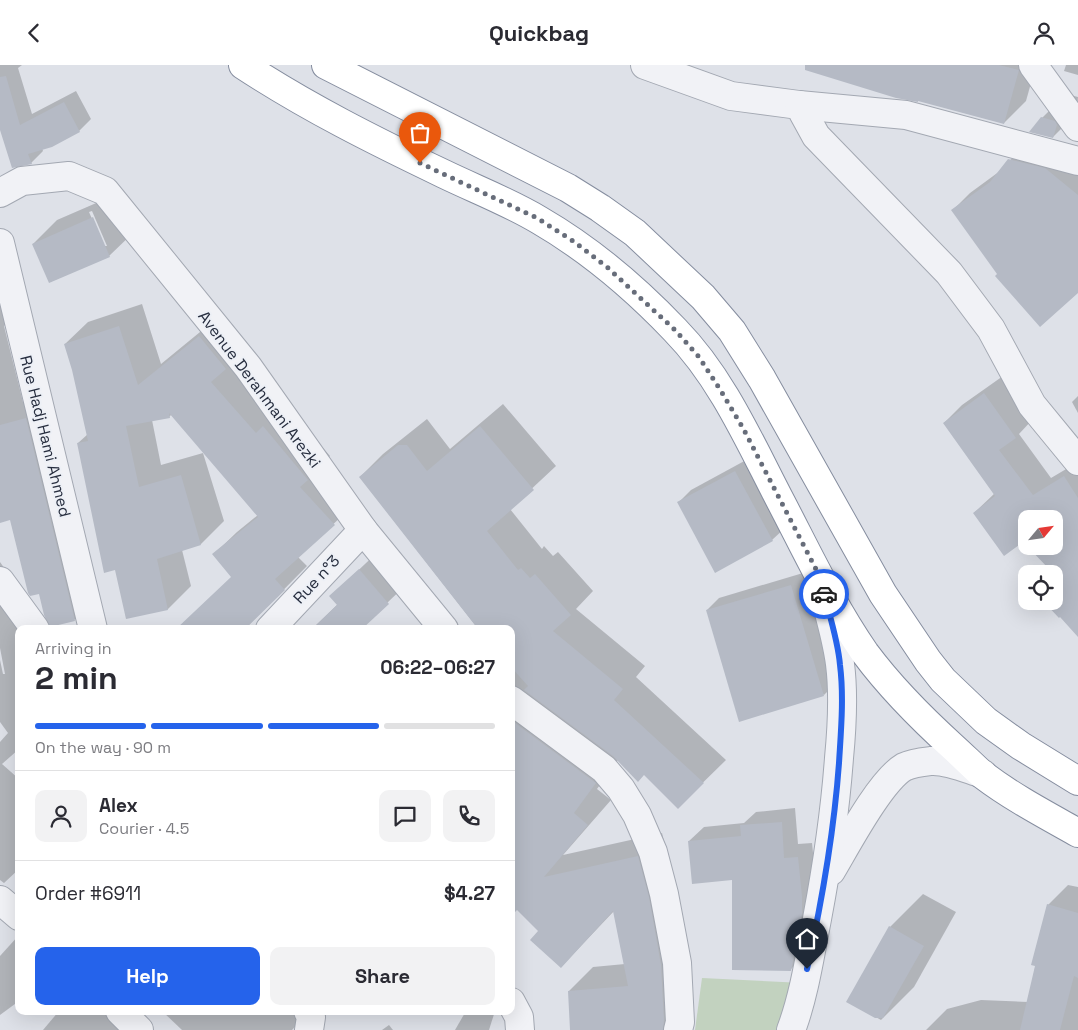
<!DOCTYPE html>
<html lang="en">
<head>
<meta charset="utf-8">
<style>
	:root { --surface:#fff; --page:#f2f2f3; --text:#2b2b33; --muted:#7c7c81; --line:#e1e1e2; --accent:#2563eb }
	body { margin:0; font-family:"Space Grotesk",sans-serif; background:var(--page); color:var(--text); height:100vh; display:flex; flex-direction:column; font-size:19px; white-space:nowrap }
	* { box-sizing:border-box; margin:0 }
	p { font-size:16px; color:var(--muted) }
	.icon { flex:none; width:28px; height:28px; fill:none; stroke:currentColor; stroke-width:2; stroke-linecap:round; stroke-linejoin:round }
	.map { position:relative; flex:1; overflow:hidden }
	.details { position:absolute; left:15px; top:560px; width:500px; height:390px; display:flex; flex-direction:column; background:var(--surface); border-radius:10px; box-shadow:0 5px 20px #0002 }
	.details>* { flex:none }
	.needle { width:32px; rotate:61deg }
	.tools { position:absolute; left:1018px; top:445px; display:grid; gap:10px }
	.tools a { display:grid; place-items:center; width:45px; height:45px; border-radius:10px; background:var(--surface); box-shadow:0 5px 20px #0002; font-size:25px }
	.pin { position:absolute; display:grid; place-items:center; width:42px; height:42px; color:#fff; margin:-51px -21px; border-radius:50% 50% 50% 0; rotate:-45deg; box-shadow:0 0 5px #0007 }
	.pin .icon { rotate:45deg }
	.courier { position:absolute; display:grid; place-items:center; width:50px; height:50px; margin:-25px; border:4px solid #2563eb; border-radius:50%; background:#fff; color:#222; box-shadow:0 1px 6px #0007 }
	.overview em { font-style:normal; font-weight:700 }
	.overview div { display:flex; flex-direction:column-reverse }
	.overview { display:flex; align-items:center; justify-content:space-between; height:85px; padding:0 20px }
	h1 { font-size:32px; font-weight:700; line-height:38px }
	.bar { display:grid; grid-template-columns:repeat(4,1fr); gap:8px 5px; align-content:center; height:60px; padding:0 20px }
	.bar i { height:6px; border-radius:4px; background:var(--line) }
	.bar .selected { background:var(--accent) }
	.bar p { grid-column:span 4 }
	.line { display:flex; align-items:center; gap:12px; padding:0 20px; border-top:1px solid var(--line) }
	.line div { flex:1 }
	.round { display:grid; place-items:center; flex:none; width:52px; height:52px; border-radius:10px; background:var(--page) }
	.cta { display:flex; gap:10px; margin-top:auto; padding:10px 20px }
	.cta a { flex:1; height:58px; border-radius:10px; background:var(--accent); color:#fff; font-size:20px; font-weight:700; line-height:58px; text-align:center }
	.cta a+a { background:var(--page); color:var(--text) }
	header { display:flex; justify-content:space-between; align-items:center; height:65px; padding:0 20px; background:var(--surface); font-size:22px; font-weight:700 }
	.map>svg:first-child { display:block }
	.green { fill:#c2d2bf }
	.shadow { fill:#0003; fill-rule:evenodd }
	.building { fill:#b5bac5 }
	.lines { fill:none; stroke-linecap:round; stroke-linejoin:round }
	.minor-casing { stroke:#a3a8b2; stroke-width:30 }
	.trunk-casing { stroke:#858d9f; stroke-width:30 }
	.minor { stroke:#f1f2f6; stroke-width:28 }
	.trunk { stroke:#fff; stroke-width:28 }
	.done { stroke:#676d7a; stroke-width:5; stroke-dasharray:0 9 }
	.route { stroke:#2563eb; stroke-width:6 }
	.labels { text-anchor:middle; stroke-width:4; stroke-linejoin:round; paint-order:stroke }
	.street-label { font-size:16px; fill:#272e3f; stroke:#edf0f6 }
</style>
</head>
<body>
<header><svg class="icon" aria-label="back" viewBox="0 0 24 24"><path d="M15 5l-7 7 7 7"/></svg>Quickbag<svg class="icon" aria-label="person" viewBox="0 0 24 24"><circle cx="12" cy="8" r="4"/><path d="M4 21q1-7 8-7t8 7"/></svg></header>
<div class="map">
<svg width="1078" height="965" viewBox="0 0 1078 965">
	<rect width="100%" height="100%" fill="#dee1e8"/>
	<path class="green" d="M702 913 803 918 782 965H695Z"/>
	<g class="shadow">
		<path d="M0 0H22L18 3 32 49 76 26 91 54 79 66 42 83 43 86 31 98 0 61Z"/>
		<path d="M847 0H1036L1026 36 1004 58 919 35Z"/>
		<path d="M1066 0H1078V10L1064 6Z"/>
		<path d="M1066 29 1078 32 1077 48 1053 72 1042 53Z"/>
		<path d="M1027 77 1078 98V226L999 209 953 145 970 128 1000 106Z"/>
		<path d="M117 129 134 167 109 191 50 217 33 179 57 155ZM92 146 107 181H104L89 147Z"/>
		<path d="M0 204 26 239 4 261 23 337 50 330 98 531 74 555 39 527 11 454 0 457Z"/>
		<path d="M142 239 161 299 222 249 286 340 330 391 322 399 357 437 298 492 307 501 245 564 232 511 214 489 237 467 258 450 172 349 169 352 152 355 161 400 203 388 224 456 201 479 182 485 191 521 168 544 127 553 116 504 78 378 88 369 74 304 65 279 88 257Z"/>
		<path d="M1003 311 1033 354 1019 369 1051 413 1078 397V570L1054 536V509L1051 505 1054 481V454H1026V479L1023 476 974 448 995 428 944 358 962 340Z"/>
		<path d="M1078 331V348L1072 337Z"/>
		<path d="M503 339 556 401 510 444 542 484 544 481 553 491 558 487 593 526 576 544 645 601 636 612 726 695 678 742 645 708 618 695 597 724 611 735 563 790 662 768 672 808 680 965H572L569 926 593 902 625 899 615 845 561 902 540 866 511 690V621L514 618H511V612L544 558 511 564H473L476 561 360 412 383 389 427 354 450 384Z"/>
		<path d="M748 394 785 463 772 475 678 438 691 425Z"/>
		<path d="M382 483 411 515 363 561 365 564H312L338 539 331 531Z"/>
		<path d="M0 497 40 554 19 564V684L2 699 19 714V804L4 818 0 815V677L8 668 0 657V595L3 609H5L0 583Z"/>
		<path d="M803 508 836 618 824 630 707 545 719 533Z"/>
		<path d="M795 743 798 779 812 778 816 816 805 890 791 904 733 814 689 776 704 762 744 758 756 747Z"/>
		<path d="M1068 820 1078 822V965H926L947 944 981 935 1028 937 1048 840Z"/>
		<path d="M923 829 956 847 914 922 881 955 848 936 890 862Z"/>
		<path d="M19 870V936L0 950V891Z"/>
		<path d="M59 946H113L135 965H43Z"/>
		<path d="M162 946H310L292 965H182Z"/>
		<path d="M466 946H495L489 965H455Z"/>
		<path d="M389 960 393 965H382Z"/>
	</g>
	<g class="building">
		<path d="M805 0H999L1019 5 1004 59 918 36V37L896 33 805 5Z"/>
		<path d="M6 11 20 60 64 37 80 67 52 82 28 89 32 99 12 103 0 65V12Z"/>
		<path d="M1041 52 1055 56 1057 60 1053 73 1029 67Z"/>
		<path d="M1008 94 1045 103 1078 130V228L1040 262 995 211 997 209 951 145 990 117Z"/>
		<path d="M93 152 110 192 49 218 32 179Z"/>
		<path d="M119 261 138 320 199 271 226 304 211 317 256 368 263 361 308 415 300 422 335 460 275 514 285 525 245 564H176L231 512 212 489 258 452 169 348 170 353 126 361 139 422 181 410 201 480 157 494 168 545 126 554 115 505 104 508 77 378 88 376 72 305 64 279Z"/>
		<path d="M984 328 1016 373 999 385 1033 430 1064 411 1078 433V572L1060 552 1059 553 1043 536H1054V509H1046L1050 505 1027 481H1054V454H1026V481L1023 477 1004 491 973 448 995 431 943 358Z"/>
		<path d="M26 353 75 556 50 562 44 550 39 529 30 531 28 528 10 455 0 458V360Z"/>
		<path d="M480 361 534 425 487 466 518 505 521 503 530 513 535 509 571 550 553 566 623 624 614 635 704 718 678 744 644 710 638 717 613 691 524 625 528 621 511 602V564H478L359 412 398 380H407L427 406Z"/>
		<path d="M735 406 773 476 715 508 677 437Z"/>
		<path d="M359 504 389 539 362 564H312L337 540 329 531Z"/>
		<path d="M791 520 824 631 739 657 706 545Z"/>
		<path d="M511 655 596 718 574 748 588 760 544 812 638 791 649 832 661 900 664 955 663 965H570L568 926 628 921 613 846 561 903 530 875 538 866 517 845 511 851Z"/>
		<path d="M782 757 784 793 798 792 802 831V849L791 906 732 905V815L692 819 688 776 741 771 740 760Z"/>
		<path d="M1047 839 1078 848V913L1074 911 1060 965H1020L1035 901 1031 900Z"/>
		<path d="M889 861 924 881 883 953H875L846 937Z"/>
	</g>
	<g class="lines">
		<defs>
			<g id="minor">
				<path d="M645 0 731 31 799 40 816 71 949 208 991 264 1032 340 1078 396"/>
				<path d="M1033 0 1078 62"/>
				<path d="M799 40 906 50 1078 96"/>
				<path d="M0 128 22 116 69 111 105 126 248 302 363 465 444 564"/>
				<path d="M0 178 93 564"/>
				<path d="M0 516 35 564"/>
				<path d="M270 564 363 465"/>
				<path d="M511 635 604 704 621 724 637 750 653 787 664 829 677 898 680 957 678 965"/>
				<path d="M831 806C846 781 880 716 904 702 912 698 922 697 931 696 948 695 967 704 983 709"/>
				<path d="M0 835 19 851"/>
				<path d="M511 937 519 952 520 965"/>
				<path d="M120 946 139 965"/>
				<path d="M308 946 311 952 309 965"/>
				<path d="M791 965C804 931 810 890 817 854 827 801 835 748 839 693 842 662 844 630 840 599 837 575 830 552 824 529"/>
			</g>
			<g id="trunk">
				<path d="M243 0C307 42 375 76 444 109 475 124 509 137 539 155 589 184 635 223 675 265 723 314 751 380 782 439 808 489 833 542 865 588 891 623 921 653 953 682 963 691 973 701 983 710 1012 732 1046 750 1078 768"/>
				<path d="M326 0 568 123 600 143 635 168 703 232 732 266 762 314 883 529 928 596 943 615 986 656 1021 681 1078 716"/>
			</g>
		</defs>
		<use href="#minor" class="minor-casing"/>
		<use href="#trunk" class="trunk-casing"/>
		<use href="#minor" class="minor"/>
		<use href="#trunk" class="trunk"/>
	</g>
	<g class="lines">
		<path class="done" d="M420 98 537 153 573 176 607 202 675 265 699 292 721 326 743 363 818 508 824 529"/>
		<path class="route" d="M807 904C822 836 834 767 839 698 841 665 844 632 840 600 838 576 830 552 824 529"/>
	</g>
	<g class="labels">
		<g class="street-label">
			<text transform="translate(260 324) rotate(53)" y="6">Avenue Derahmani Arezki</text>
			<text transform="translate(46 371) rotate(76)" y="6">Rue Hadj Hami Ahmed</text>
			<text transform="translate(316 514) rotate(-47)" y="6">Rue n°3</text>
		</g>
	</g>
</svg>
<div class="tools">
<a><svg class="needle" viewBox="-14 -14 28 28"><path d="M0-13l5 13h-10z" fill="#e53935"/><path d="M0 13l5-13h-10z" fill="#7c7c81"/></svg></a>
<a><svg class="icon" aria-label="locate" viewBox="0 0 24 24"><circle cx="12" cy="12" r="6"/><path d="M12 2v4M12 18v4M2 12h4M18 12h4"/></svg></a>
</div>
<div class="pin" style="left:420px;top:98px;background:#ea580c"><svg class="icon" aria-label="bag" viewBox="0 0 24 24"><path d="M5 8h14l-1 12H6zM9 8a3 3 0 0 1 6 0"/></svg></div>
<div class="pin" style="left:807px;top:904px;background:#1f2937"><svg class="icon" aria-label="home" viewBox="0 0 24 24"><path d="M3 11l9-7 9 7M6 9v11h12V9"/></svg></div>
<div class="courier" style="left:824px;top:529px"><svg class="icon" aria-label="car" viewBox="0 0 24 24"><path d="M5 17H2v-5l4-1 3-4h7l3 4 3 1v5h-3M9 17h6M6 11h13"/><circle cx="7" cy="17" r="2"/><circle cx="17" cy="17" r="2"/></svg></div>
<section class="details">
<div class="overview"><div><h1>2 min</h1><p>Arriving in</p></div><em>06:22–06:27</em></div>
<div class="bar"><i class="selected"></i><i class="selected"></i><i class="selected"></i><i></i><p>On the way · 90 m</p></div>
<div class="line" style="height:90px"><a class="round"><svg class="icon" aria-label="person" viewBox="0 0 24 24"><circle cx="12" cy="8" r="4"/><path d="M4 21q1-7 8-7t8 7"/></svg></a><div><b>Alex</b><p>Courier · 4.5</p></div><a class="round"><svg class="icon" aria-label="chat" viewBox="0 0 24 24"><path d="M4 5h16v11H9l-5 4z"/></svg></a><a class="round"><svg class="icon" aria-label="phone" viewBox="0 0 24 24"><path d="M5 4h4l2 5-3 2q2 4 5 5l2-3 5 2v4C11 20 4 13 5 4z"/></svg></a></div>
<div class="line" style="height:65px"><div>Order #6911</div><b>$4.27</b></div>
<div class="cta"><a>Help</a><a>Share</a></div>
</section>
</div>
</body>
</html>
